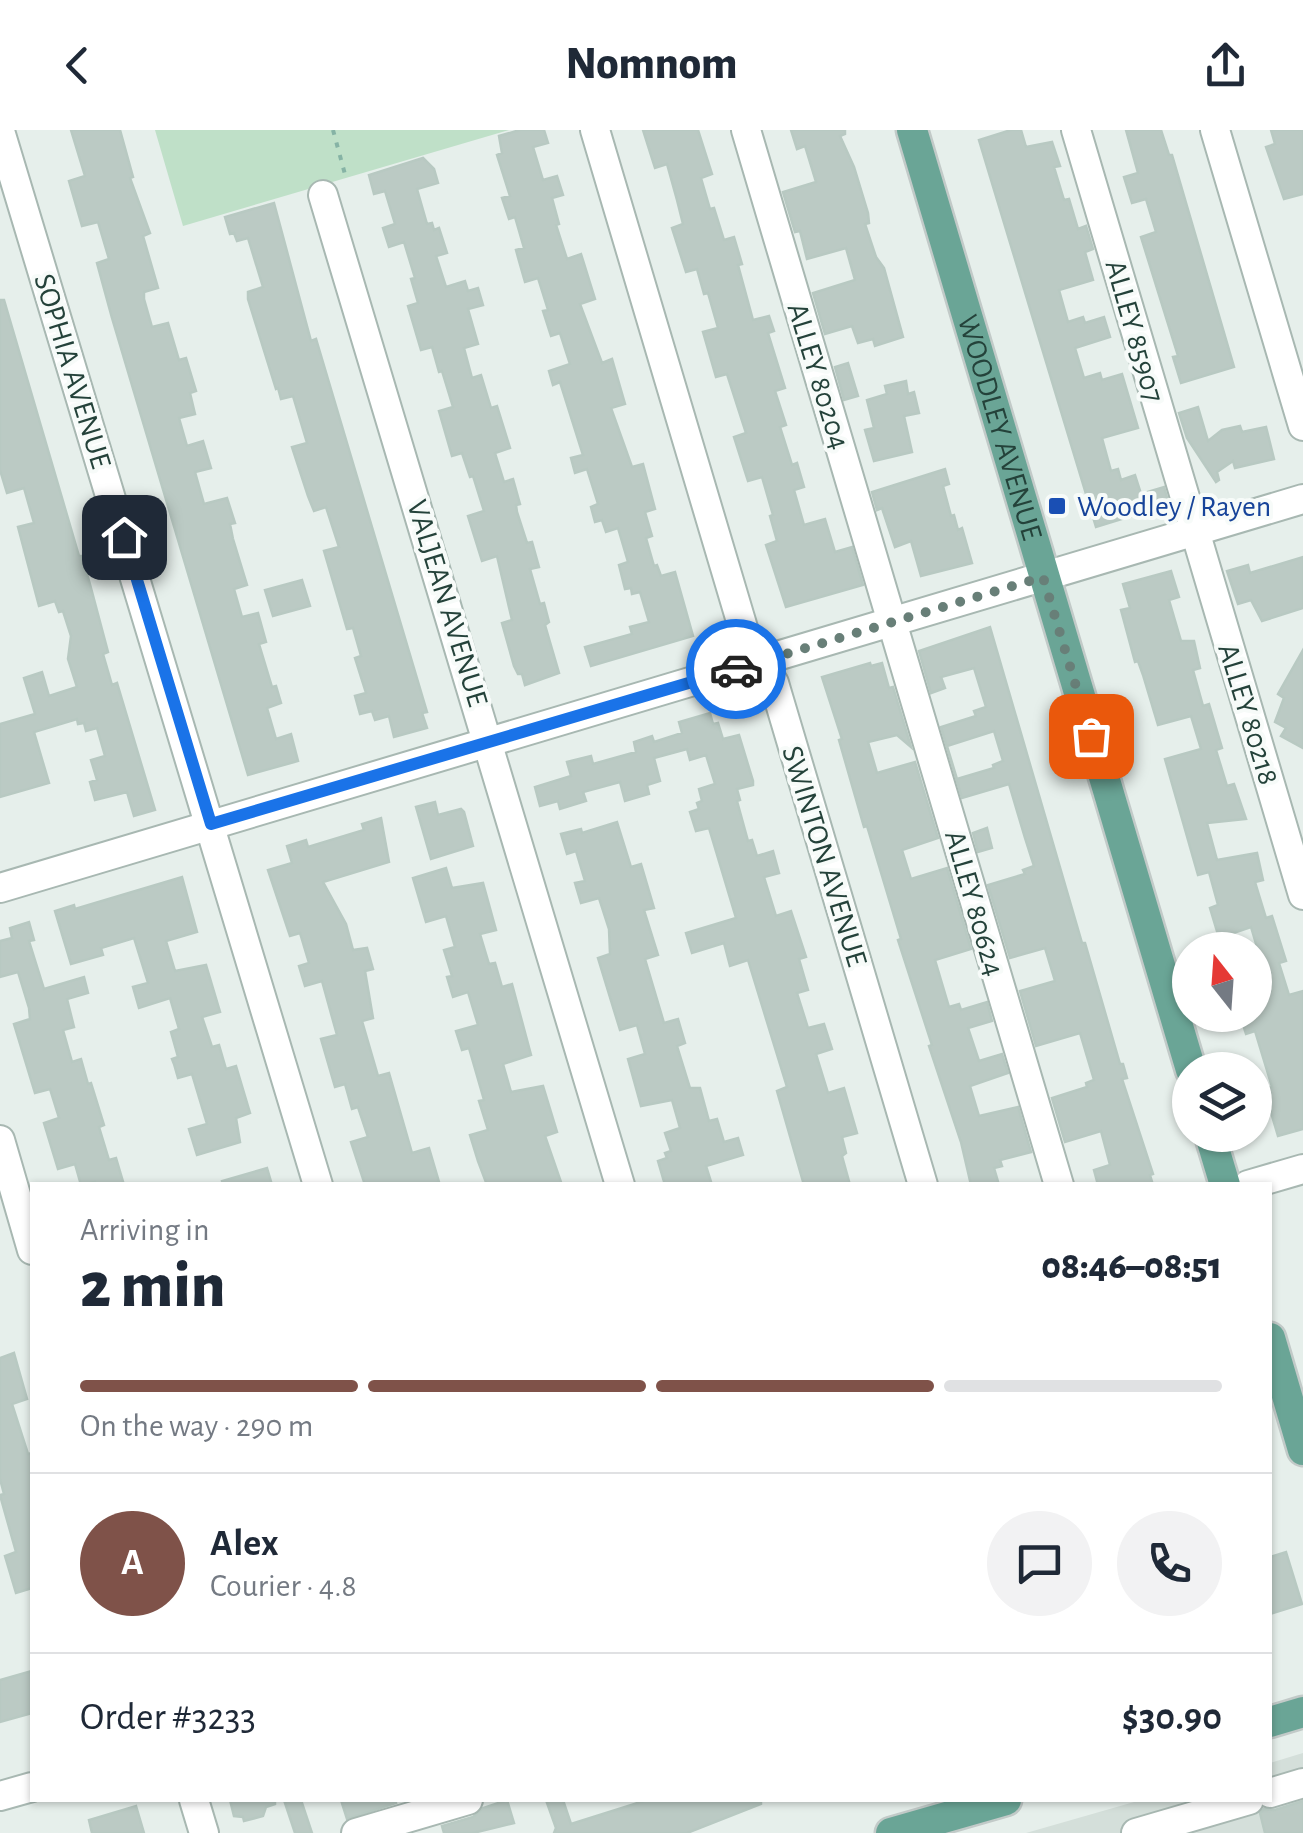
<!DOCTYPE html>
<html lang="en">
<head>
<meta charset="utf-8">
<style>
	:root { --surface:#fff; --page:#f2f2f3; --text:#1f2937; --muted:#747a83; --line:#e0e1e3; --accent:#7f5249 }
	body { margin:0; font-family:"Alegreya Sans",sans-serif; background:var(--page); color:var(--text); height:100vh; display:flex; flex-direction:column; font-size:38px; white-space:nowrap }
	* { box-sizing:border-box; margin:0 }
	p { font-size:32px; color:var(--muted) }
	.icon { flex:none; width:55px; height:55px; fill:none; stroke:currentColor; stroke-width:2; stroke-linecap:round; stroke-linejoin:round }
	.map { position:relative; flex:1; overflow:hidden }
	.side { position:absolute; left:30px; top:1052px; width:1242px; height:620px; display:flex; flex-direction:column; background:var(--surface); border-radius:0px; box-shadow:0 2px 8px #0004 }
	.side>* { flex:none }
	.needle { width:65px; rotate:343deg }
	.controls { position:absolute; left:1172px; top:802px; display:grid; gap:20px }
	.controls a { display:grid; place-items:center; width:100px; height:100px; border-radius:50%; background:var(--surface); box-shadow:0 2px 8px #0004; font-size:50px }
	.pin { position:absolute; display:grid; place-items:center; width:85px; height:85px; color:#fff; margin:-42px; border-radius:20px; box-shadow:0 5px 15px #0006 }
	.courier { position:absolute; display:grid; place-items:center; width:100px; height:100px; margin:-50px; border:8px solid #1a73e8; border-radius:50%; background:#fff; color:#222; box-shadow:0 2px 12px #0007 }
	.summary em { font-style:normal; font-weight:800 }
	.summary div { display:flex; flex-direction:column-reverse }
	.summary { display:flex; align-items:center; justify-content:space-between; height:170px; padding:0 50px }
	h1 { font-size:65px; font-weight:800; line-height:75px }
	.bar { display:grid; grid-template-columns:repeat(4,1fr); gap:15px 10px; align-content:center; height:120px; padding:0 50px }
	.bar i { height:12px; border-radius:8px; background:var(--line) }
	.bar .active { background:var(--accent) }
	.bar p { grid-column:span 4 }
	.line { display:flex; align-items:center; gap:25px; padding:0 50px; border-top:2px solid var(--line) }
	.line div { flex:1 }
	.round { display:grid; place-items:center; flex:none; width:105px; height:105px; border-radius:52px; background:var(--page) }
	header { display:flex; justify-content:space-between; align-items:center; height:130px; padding:0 50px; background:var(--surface); font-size:45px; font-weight:800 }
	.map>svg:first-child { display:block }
	.built { fill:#d4dfda }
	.green { fill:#bfe0c8 }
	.building { fill:#bbcac4; stroke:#b8c9c2; stroke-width:2.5; fill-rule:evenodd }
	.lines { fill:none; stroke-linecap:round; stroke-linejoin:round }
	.minor-casing { stroke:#a8b8b2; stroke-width:32 }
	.major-casing { stroke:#c2cac8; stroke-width:35 }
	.path { stroke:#86b3a5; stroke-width:4; stroke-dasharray:5 8; stroke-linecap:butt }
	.minor { stroke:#fff; stroke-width:28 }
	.major { stroke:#6aa596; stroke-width:30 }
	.done { stroke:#687f78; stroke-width:10; stroke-dasharray:0 18 }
	.route { stroke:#1a73e8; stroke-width:12 }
	.transit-dot { fill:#1a4fb4; stroke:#f7fbf9; stroke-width:4 }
	.labels { text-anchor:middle; stroke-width:8; stroke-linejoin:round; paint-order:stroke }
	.street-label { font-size:30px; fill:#24423a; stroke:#f7fbf9 }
	.transit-label { font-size:30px; fill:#164399; stroke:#f7fbf9; text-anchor:start }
</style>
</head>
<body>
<header><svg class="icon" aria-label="back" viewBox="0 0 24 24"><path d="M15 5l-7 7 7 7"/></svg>Nomnom<svg class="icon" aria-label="share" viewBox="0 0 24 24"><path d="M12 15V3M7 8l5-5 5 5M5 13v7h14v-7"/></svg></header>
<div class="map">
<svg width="1303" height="1703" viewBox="0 0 1303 1703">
	<rect width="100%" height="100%" fill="#e6efeb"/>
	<path class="built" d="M1303 1623V1703H1026L1141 1670H1270V1633Z"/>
	<path class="green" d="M155 0H509L183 96Z"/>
	<g class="building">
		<path d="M71 0H120L133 47 130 48 150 103 143 106 158 158 144 162V169L152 197 168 193 179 230 186 228 196 261 190 263 195 284 179 288 187 316 203 311 211 338 195 342 204 374 227 368 235 393 230 394 233 409 247 455 234 459 242 487 258 483 266 512 259 514 272 557 276 556 281 573 267 578 276 609 291 604 298 631 248 645 112 188 97 133 109 129 98 92 82 96 69 51 85 46Z"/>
		<path d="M520 0H544L548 13 533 17 543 50 557 46 563 65 552 68 559 94 556 95 567 129 581 124 595 169 580 174 602 233 612 229 625 274 611 278 632 337 643 334 655 379 645 382 652 406 646 408 654 436 657 435 661 446 675 442 693 506 591 536 585 517 632 504 630 497 649 492 640 462 632 464 631 458 625 459 619 435 628 432 618 398 606 402 602 390 595 392 591 377 598 374 587 339 575 343 571 328 583 325 560 252 553 255 549 241 570 234 560 203 551 206 543 181 548 180 538 148 525 152 519 131 516 120 524 118 515 87 509 89 502 68 510 66 497 25 502 23 499 6Z"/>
		<path d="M643 0H698L712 44 701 48 710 79 714 78 724 110 734 107 742 134 738 135 753 190 769 186 774 201 768 203 785 258 775 261 786 295 780 297 792 335 797 333 804 357 794 360 804 395 825 389 835 422 852 417 863 455 786 477 766 415 777 411 770 386 773 385 762 347 748 351 734 307 746 303 727 244 716 247 703 202 718 198 708 163 704 164 697 139 686 142 672 98 683 94 677 70 667 34 655 38Z"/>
		<path d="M791 0H845V4L840 6 854 37 868 83 869 93 865 94 876 127 884 138 903 207 875 216 873 209 858 213 852 196 825 204 813 163 855 150 846 118 807 129 800 101 795 102 783 62 816 52 805 16 797 19Z"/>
		<path d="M1011 0H1021L1026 17 1052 12 1060 36 1054 37 1064 70 1069 69 1078 99 1086 96 1093 119 1085 122 1093 150 1059 160 1068 192 1083 187 1085 193 1104 187 1110 207 1075 218 1084 248 1100 243 1102 250 1122 244 1138 298 1102 308 1111 341 1118 339 1121 350 1135 345 1141 364 1164 357 1170 378 1155 382 1154 379 1096 397 979 10Z"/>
		<path d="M1126 0H1161L1169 25H1172L1234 237 1181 253 1173 227 1178 226 1141 107 1156 102 1146 69 1132 73 1124 47 1138 43Z"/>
		<path d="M1271 0H1303V64L1284 69 1266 17 1275 14Z"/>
		<path d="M423 28 434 39 438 53 417 59 427 94 432 93 434 100 439 98 447 123 436 126 446 157 465 151 468 161 478 158 483 175 468 179 478 214 464 218 472 248 481 245 491 278 497 276 510 318 495 323 504 352 513 349 520 374 516 375 517 382 527 413 532 412 539 437 530 439 540 474 544 473 549 492 545 495 559 543 525 555 522 544H518L514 536 502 493 512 490 497 426 482 431 468 386 484 381 473 346 470 347 462 323 452 326 439 281 453 277 442 241 439 242 432 217 421 220 408 176 418 173 411 149 415 148 404 112 389 117 383 98 395 94 385 61 374 64 369 45Z"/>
		<path d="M274 73 311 211 316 209 427 582 422 583 427 598 394 607 389 586 375 590 372 581 360 584 355 566 366 563 355 528 361 526 353 498 347 499 324 421 339 417 326 377 314 381 308 366 292 317 307 313 293 266 281 269 278 258 276 259 248 169V162L263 157 248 108 237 111 234 103 230 104 225 87Z"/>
		<path d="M0 170H4L79 426H82L91 458 108 522 103 524 112 555 117 553 155 680 134 686 127 662 95 670 90 652 97 650 91 630 105 626 97 598 86 601 84 593 78 594 77 589 34 602 49 653 0 667V594L35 584 24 548 42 542 49 566 77 557 68 529 71 506 63 481 59 482 55 471 39 476 18 397 34 393 24 358 7 363 0 340Z"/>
		<path d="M848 233 858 266 844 270 835 237Z"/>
		<path d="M906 251 908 264 914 262 919 283 904 286 912 322 874 331 865 300 874 298 867 270 887 264 885 256Z"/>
		<path d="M1198 277 1208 311 1222 300 1240 296 1242 302 1266 297 1274 329 1235 338 1233 331 1217 342 1219 350 1216 352 1187 308 1179 283Z"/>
		<path d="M945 339 949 354 943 356 951 386 954 385 958 400 962 398 972 433 921 446 911 411 895 417 882 378 877 380 872 362Z"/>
		<path d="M1303 427V478L1262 491 1251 470 1238 474 1227 441 1248 435 1250 443Z"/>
		<path d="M1171 441 1179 467 1169 470 1181 511H1194L1200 538 1193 540 1203 576 1209 574 1222 618 1216 620 1227 656 1234 654 1246 689 1207 693 1217 730 1257 723 1263 750 1255 752 1266 788 1272 786 1286 831 1279 833 1289 865 1303 861V999L1278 1006 1264 959 1272 957 1255 901 1246 904 1240 885H1255V836L1262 834 1251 797 1219 808 1210 778 1218 775 1209 742 1198 745 1165 629 1201 619 1191 586 1158 595 1143 545 1138 531 1135 532 1121 480 1130 478 1123 454Z"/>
		<path d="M302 450 310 476 273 486 265 460Z"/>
		<path d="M990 497 1082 813H1085L1120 934H1123L1127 948 1122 949 1153 1044 1150 1045 1153 1055H1098L1094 1040 1110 1035 1101 1001 1065 1012 1052 968 1087 957 1086 953 1094 950 1080 903 1036 916 1020 861 1055 851 1045 818 1010 828 988 755 1025 744 1023 740 1034 736 1025 708 1009 654 962 668 941 597 976 586 974 581 986 577 974 538 941 547 945 558 931 563 919 521ZM994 601 1003 631 993 635 994 638 957 649 947 616Z"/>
		<path d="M1303 520V618L1281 606 1286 598 1275 592 1284 568 1278 564Z"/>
		<path d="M870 533 871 536 882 533 889 558 893 557 911 617 897 605 868 612 877 643 915 632 938 708 902 720 911 749 947 738 971 819 935 830 949 877 959 874 961 880 987 872 992 891 968 898 979 931 1002 924 1008 943 970 956 979 986 1018 977 1031 1022 1000 1030 1002 1036 994 1038 999 1055H971L961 1012 929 916 932 915 898 810 901 809 867 696 864 697 839 610 842 609 822 547Z"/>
		<path d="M710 583 713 594 718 593 723 609 739 605 753 651V655L737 659 740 670 737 671 748 711 752 710 757 726 773 721 779 743 764 747 776 786 791 781 806 827 799 829 808 860 797 863 808 898 824 894 832 919 816 924 828 963 844 958 857 1003 842 1007 846 1023 842 1026 850 1055H804L777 961 787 957 748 830 730 836 724 813 692 823 686 803 736 788 709 698 696 701 690 682 699 679 697 673 702 671 699 659 715 654 706 625 690 630 687 619 654 628 660 651 647 655 649 664 625 671 620 652 583 662 586 671 560 679 558 671 540 676 535 657 571 646 567 632 591 626 593 634 636 622 634 612 652 606 654 612 682 603 679 592Z"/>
		<path d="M435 672 438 685 461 679 464 682 473 716 431 729 416 677Z"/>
		<path d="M381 688 389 732 323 752 346 794 353 820 367 818 373 839 365 841 373 888 362 891 378 946 389 943 412 1023 429 1018 439 1052 431 1055H365L351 1012 368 1007 358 977 352 979 345 954 335 957 321 909 337 905 322 851 305 856 299 836 309 833 300 803 290 806 268 740 292 733 287 716 306 710 308 717 364 700 362 694Z"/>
		<path d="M617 692 631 737 641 734 654 778 644 780 658 825 645 829 664 893 678 889 685 913 677 916 690 958H700L709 991 717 989 724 1012 738 1008 743 1025 706 1036 712 1055H665L658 1031 667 1028 665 1023 671 1021 665 1003 680 998 672 970 641 976 628 929 645 924 637 895 620 900 598 828 610 824 609 799 599 768 581 773 575 753 585 751 576 721 567 724 561 704 581 699 582 703Z"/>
		<path d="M987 698 992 718 978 722 973 703Z"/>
		<path d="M446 738 452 758 483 753 496 800 480 804 489 834 495 833 502 857 512 854 531 925 503 934 511 962 543 956 557 1002 545 1006 562 1055H487L478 1031 470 1005 488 1000 479 971 484 970 469 918 462 920 456 901 478 895 468 862 453 867 447 847 452 846 444 820 455 817 446 786 426 792 413 748Z"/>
		<path d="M182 747 197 802 166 811 175 841 206 835 220 882 202 887 212 917 219 915 226 939 236 936 250 983 236 988 240 1012 197 1025 189 999 207 994 192 944 178 948 174 934 172 929 178 927 171 902 179 899 170 868 139 878 133 857 148 853 134 808 101 818 103 825 71 834 55 781 74 775 75 779Z"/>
		<path d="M29 792 34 810 29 811 44 859 84 847 88 863 67 869 74 897 63 900 72 932 81 929 88 954 91 953 104 995 99 997 109 1030 116 1028 124 1055H96L95 1052 81 1055 75 1034 58 1039 44 993 59 988 50 959 35 963 14 894 30 889 29 878 18 842 0 847V811L12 808 10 798Z"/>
		<path d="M267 1038 272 1055H223L222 1051Z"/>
		<path d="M14 1223 27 1269 12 1274 28 1324 32 1323V1458L16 1463 5 1426 16 1422 0 1365 4 1364 0 1349V1228Z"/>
		<path d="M1286 1422 1302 1474 1270 1484V1427Z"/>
		<path d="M32 1541V1583L0 1592V1550Z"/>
		<path d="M230 1670H275V1674L266 1677 263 1686 244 1691 243 1687 234 1686Z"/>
		<path d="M284 1670H301L312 1703H295Z"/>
		<path d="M341 1670H395L396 1673 347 1689Z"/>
		<path d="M507 1670 514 1693 473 1703H444L442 1696 473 1687 483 1678Z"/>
		<path d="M546 1670H563L571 1694 647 1670H761V1674L687 1703H554L556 1698Z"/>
		<path d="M1303 1671V1703H1265L1260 1683 1264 1679 1275 1680Z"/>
		<path d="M136 1676 144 1703H92L89 1690Z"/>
	</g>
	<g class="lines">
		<defs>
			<g id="minor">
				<path d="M595 0 746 508 774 553 923 1055"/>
				<path d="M746 0 1059 1055"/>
				<path d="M1076 0 1303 765"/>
				<path d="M1215 0 1303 296"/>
				<path d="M0 1 318 1055"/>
				<path d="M323 65 620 1055"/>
				<path d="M0 758 1303 369"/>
				<path d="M0 1010 32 1120"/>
				<path d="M1248 1055 1303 1039"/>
				<path d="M1270 1663 1303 1653"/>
				<path d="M0 1666 32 1657"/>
				<path d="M194 1670 204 1703"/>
				<path d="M356 1703 468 1670"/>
				<path d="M1136 1703 1249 1670"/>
			</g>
			<g id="major">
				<path id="s1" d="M912 0 1191 940"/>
				<path d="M1210 1005 1225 1055"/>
				<path d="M1270 1208 1303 1320"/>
				<path d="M1270 1592 1303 1582"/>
				<path d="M891 1703 1006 1670"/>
			</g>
		</defs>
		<use href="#minor" class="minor-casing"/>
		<use href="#major" class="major-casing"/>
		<path class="path" d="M333 0 346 48"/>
		<use href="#minor" class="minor"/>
		<use href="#major" class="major"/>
	</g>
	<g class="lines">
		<path class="done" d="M736 539 1043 447 1091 606"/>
		<path class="route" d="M124 407 211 694 736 539"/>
	</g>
	<rect class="transit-dot" x="1047" y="366" width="20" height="20" rx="5"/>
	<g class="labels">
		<g class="street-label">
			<text transform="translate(1135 201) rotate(74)" y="10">ALLEY 85907</text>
			<text transform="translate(73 241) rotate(73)" y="10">SOPHIA AVENUE</text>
			<text transform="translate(819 246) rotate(73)" y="10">ALLEY 80204</text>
			<text dy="10" stroke="none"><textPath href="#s1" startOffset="310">WOODLEY AVENUE</textPath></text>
			<text transform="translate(448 473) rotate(73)" y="10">VALJEAN AVENUE</text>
			<text transform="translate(1249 584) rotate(73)" y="10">ALLEY 80218</text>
			<text transform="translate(825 726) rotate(73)" y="10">SWINTON AVENUE</text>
			<text transform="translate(975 773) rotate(74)" y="10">ALLEY 80624</text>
		</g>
		<g class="transit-label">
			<text x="1077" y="386">Woodley / Rayen</text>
		</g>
	</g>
</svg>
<div class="controls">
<a><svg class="needle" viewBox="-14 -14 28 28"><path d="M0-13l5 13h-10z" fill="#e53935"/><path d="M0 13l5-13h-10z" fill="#747a83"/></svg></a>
<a><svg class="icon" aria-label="layers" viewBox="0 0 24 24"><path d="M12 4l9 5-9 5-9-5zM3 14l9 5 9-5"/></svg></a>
</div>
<div class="pin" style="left:1091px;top:606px;background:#ea580c"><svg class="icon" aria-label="bag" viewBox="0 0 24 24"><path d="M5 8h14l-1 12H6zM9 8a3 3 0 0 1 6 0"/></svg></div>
<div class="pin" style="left:124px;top:407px;background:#1f2937"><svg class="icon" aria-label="home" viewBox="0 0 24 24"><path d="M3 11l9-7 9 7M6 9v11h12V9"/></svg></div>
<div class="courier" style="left:736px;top:539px"><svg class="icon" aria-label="car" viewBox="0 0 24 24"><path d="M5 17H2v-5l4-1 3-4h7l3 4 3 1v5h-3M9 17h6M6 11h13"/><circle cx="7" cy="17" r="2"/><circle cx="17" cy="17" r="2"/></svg></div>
<section class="side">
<div class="summary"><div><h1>2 min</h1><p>Arriving in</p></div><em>08:46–08:51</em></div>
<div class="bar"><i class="active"></i><i class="active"></i><i class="active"></i><i></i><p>On the way · 290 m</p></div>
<div class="line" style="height:180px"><b class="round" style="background:var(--accent);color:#fff">A</b><div><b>Alex</b><p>Courier · 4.8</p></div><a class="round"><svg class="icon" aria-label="chat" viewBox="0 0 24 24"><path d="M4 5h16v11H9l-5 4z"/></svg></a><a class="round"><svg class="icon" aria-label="phone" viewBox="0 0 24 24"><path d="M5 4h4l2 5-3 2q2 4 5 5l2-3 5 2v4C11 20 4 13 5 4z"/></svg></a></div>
<div class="line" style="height:130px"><div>Order #3233</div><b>$30.90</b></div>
</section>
</div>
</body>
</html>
